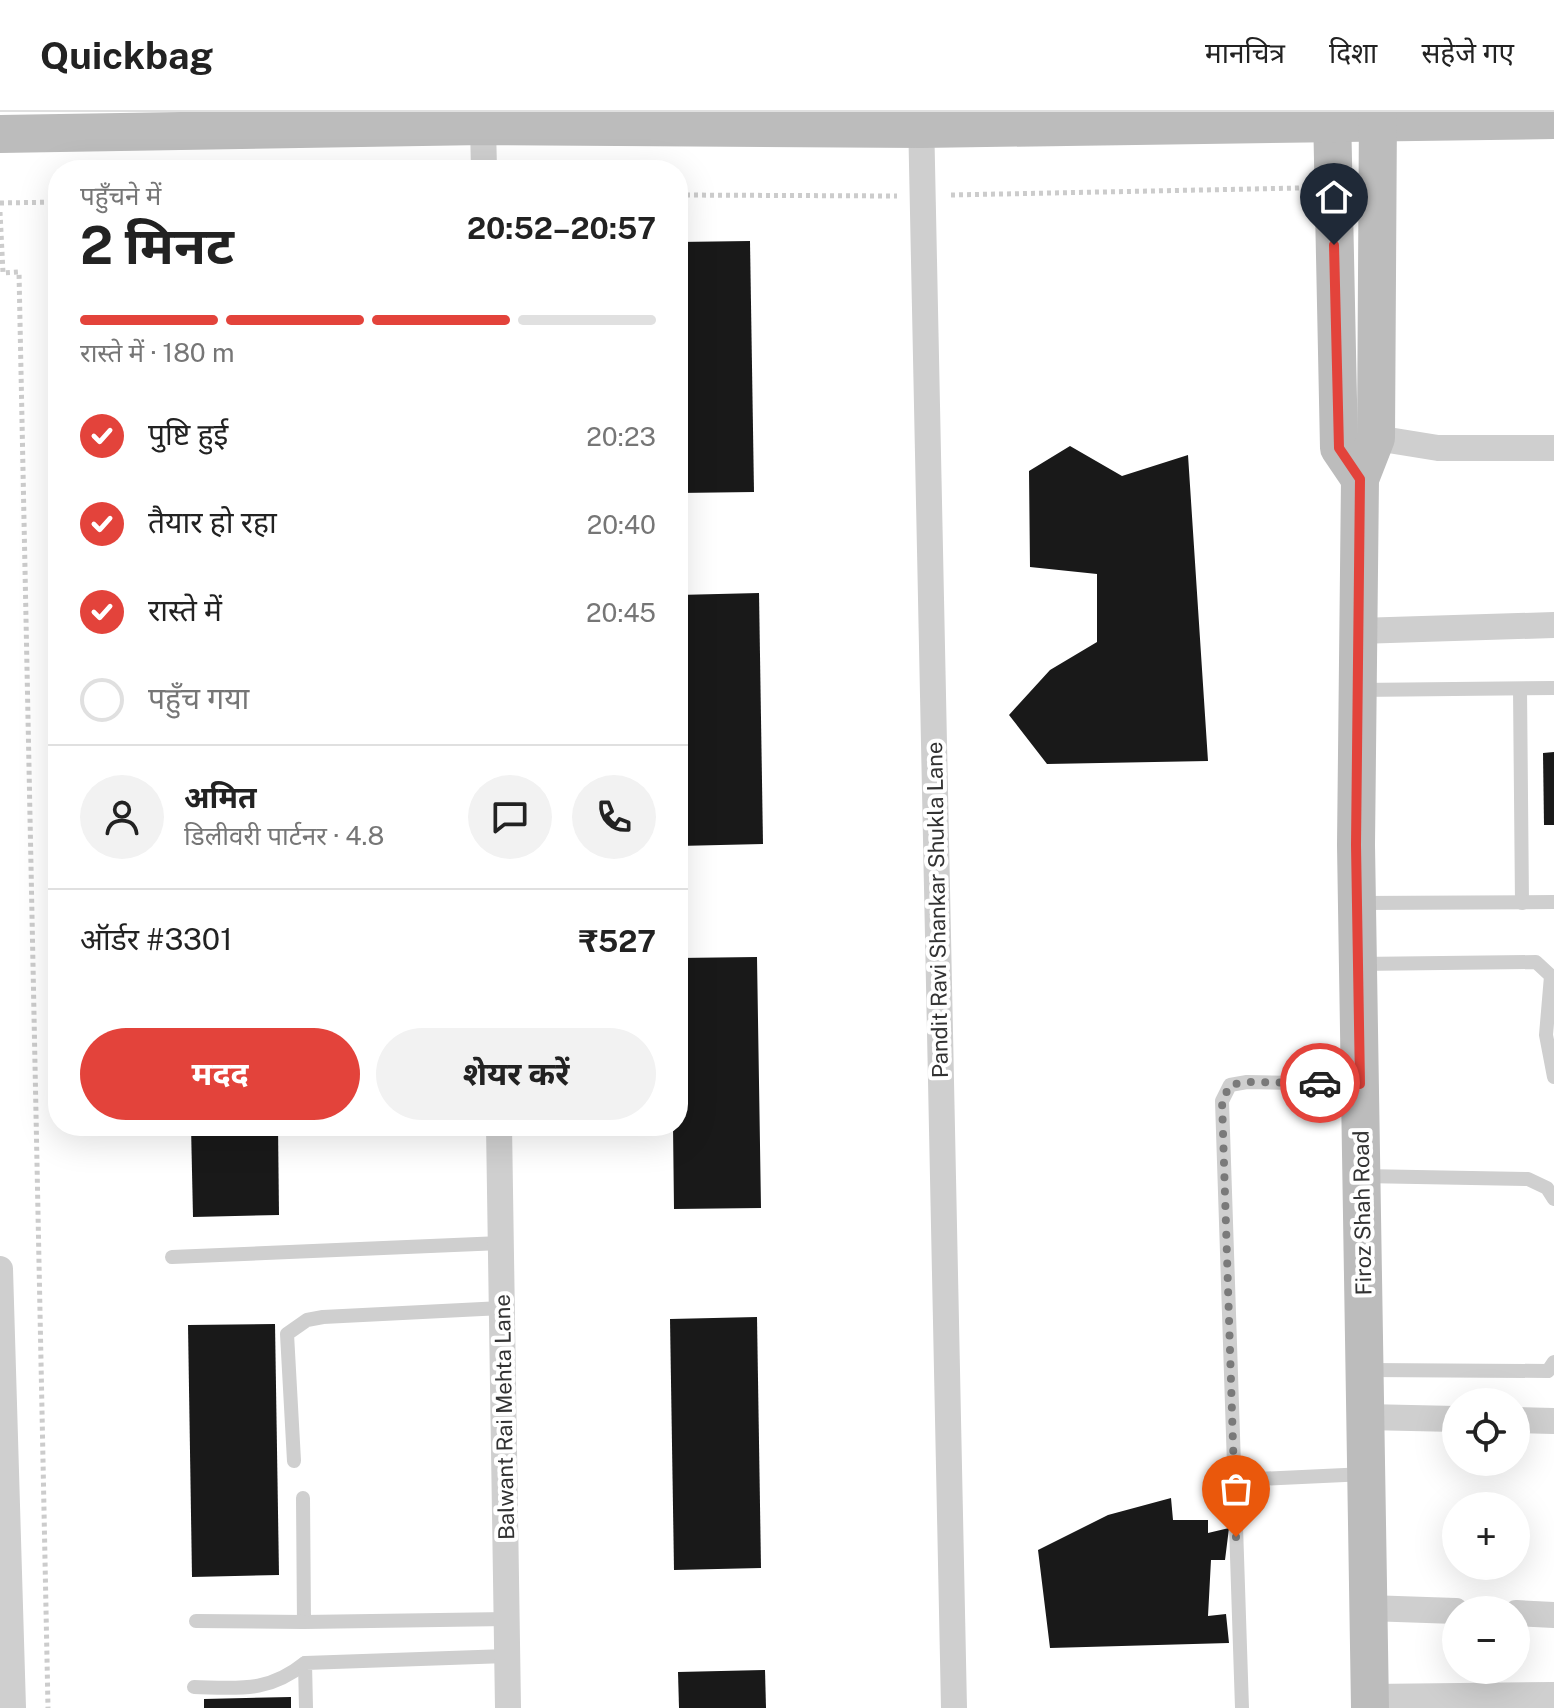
<!DOCTYPE html>
<html lang="hi">
<head>
<meta charset="utf-8">
<style>
	:root { --surface:#fff; --page:#f2f2f2; --text:#222; --muted:#767676; --line:#e0e0e0; --accent:#e3433b }
	body { margin:0; font-family:"Public Sans","Noto Sans Devanagari",sans-serif; background:var(--page); color:var(--text); height:100vh; display:flex; flex-direction:column; font-size:30px; white-space:nowrap }
	* { box-sizing:border-box; margin:0 }
	p { font-size:26px; color:var(--muted) }
	.icon { flex:none; width:44px; height:44px; fill:none; stroke:currentColor; stroke-width:2; stroke-linecap:round; stroke-linejoin:round }
	.map { position:relative; flex:1; overflow:hidden }
	.details { position:absolute; left:48px; top:48px; width:640px; height:976px; display:flex; flex-direction:column; background:var(--surface); border-radius:32px; box-shadow:0 8px 32px #0002 }
	.details>* { flex:none }
	.buttons { position:absolute; left:1442px; top:1276px; display:grid; gap:16px }
	.buttons a { display:grid; place-items:center; width:88px; height:88px; border-radius:50%; background:var(--surface); box-shadow:0 8px 32px #0002; font-size:40px }
	.pin { position:absolute; display:grid; place-items:center; width:68px; height:68px; color:#fff; margin:-82px -34px; border-radius:50% 50% 50% 0; rotate:-45deg; box-shadow:0 0 8px #0007 }
	.pin .icon { rotate:45deg }
	.courier { position:absolute; display:grid; place-items:center; width:80px; height:80px; margin:-40px; border:6px solid #e3433b; border-radius:50%; background:#fff; color:#222; box-shadow:0 2px 10px #0007 }
	.headline em { font-style:normal; font-weight:700 }
	.headline div { display:flex; flex-direction:column-reverse }
	.headline { display:flex; align-items:center; justify-content:space-between; height:136px; padding:0 32px }
	h1 { font-size:52px; font-weight:700; line-height:60px }
	.bar { display:grid; grid-template-columns:repeat(4,1fr); gap:12px 8px; align-content:center; height:96px; padding:0 32px }
	.bar i { height:10px; border-radius:6px; background:var(--line) }
	.bar .active { background:var(--accent) }
	.bar p { grid-column:span 4 }
	.line { display:flex; align-items:center; gap:20px; padding:0 32px; border-top:2px solid var(--line) }
	.line div { flex:1 }
	.round { display:grid; place-items:center; flex:none; width:84px; height:84px; border-radius:42px; background:var(--page) }
	ol { padding:0 32px; list-style:none }
	li { display:flex; align-items:center; gap:24px; height:88px }
	li p { margin-inline-start:auto }
	li .icon { padding:8px; border-radius:50%; background:var(--accent); color:#fff; stroke-width:4 }
	li:last-child { color:var(--muted) }
	li i { width:44px; height:44px; border:4px solid var(--line); border-radius:50% }
	.cta { display:flex; gap:16px; margin-top:auto; padding:16px 32px }
	.cta a { flex:1; height:92px; border-radius:48px; background:var(--accent); color:#fff; font-size:32px; font-weight:700; line-height:92px; text-align:center }
	.cta a+a { background:var(--page); color:var(--text) }
	header { display:flex; align-items:center; gap:48px; box-sizing:border-box; height:112px; padding:0 40px; background:var(--surface); border-bottom:2px solid var(--line) }
	header strong { font-size:38px }
	nav { display:flex; gap:44px; margin-inline-start:auto; font-size:28px }
	.map>svg:first-child { display:block }
	.building { fill:#191919 }
	.lines { fill:none; stroke-linecap:round; stroke-linejoin:round }
	.path { stroke:#ccc; stroke-width:5; stroke-dasharray:4 4; stroke-linecap:butt }
	.lane { stroke:#cfcfcf; stroke-width:14 }
	.street { stroke:#cfcfcf; stroke-width:26 }
	.secondary { stroke:#bcbcbc; stroke-width:38 }
	.done { stroke:#7a7a7a; stroke-width:8; stroke-dasharray:0 14.4 }
	.route { stroke:#e3433b; stroke-width:10 }
	.labels { text-anchor:middle; stroke-width:8; stroke-linejoin:round; paint-order:stroke }
	.street-label { font-size:22px; fill:#323232; stroke:#fff }
</style>
</head>
<body>
<header>
<strong>Quickbag</strong>
<nav><a>मानचित्र</a><a>दिशा</a><a>सहेजे गए</a></nav>
</header>
<div class="map">
<svg width="1554" height="1596" viewBox="0 0 1554 1596">
	<rect width="100%" height="100%" fill="#fff"/>
	<g class="building">
		<path d="M750 129 754 380 678 381V130Z"/>
		<path d="M1070 334 1122 364 1188 343 1208 649 1047 652 1009 603 1050 558 1097 530V462L1030 455 1029 359Z"/>
		<path d="M759 481 763 732 678 734V483Z"/>
		<path d="M1554 640V713H1544L1543 641Z"/>
		<path d="M757 845 761 1096 674 1097 673 1014H678V846Z"/>
		<path d="M191 1014H278L279 1103 193 1105Z"/>
		<path d="M757 1205 761 1456 674 1458 670 1207Z"/>
		<path d="M275 1212 279 1463 192 1465 188 1213Z"/>
		<path d="M1171 1386 1173 1408H1208V1421L1229 1416 1225 1448H1211L1208 1504 1226 1502 1229 1531 1050 1536 1038 1438 1108 1403Z"/>
		<path d="M765 1558 766 1596H679L678 1560Z"/>
		<path d="M291 1585V1596H204V1587Z"/>
	</g>
	<g class="lines">
		<g class="path">
			<path d="M678 83 897 84"/>
			<path d="M951 83 1301 76"/>
			<path d="M0 91 58 90"/>
			<path d="M0 100 3 161 19 160 48 1596"/>
		</g>
		<g class="lane">
			<path d="M1520 577 1522 791"/>
			<path d="M1358 578 1554 576"/>
			<path d="M1358 791 1554 790"/>
			<path d="M1358 852 1536 850 1551 864 1546 923 1554 965"/>
			<path d="M1362 1064 1528 1067 1547 1076 1554 1087"/>
			<path d="M172 1145 501 1131"/>
			<path d="M1368 1258 1548 1259 1554 1250"/>
			<path d="M294 1349 287 1222 307 1208 323 1205 502 1196"/>
			<path d="M1235 1368 1366 1362"/>
			<path d="M303 1386 304 1510 507 1507"/>
			<path d="M196 1509 304 1510"/>
			<path d="M194 1575C239 1576 268 1581 305 1551"/>
			<path d="M306 1596 305 1551 507 1544"/>
			<path d="M1242 1596 1222 989 1230 973 1247 970 1360 972"/>
		</g>
		<g class="street">
			<path d="M921 4 954 1596"/>
			<path d="M483 14 484 58"/>
			<path d="M1376 326 1438 336H1554"/>
			<path d="M1358 519 1554 513"/>
			<path d="M499 1014 508 1596"/>
			<path d="M0 1157 13 1596"/>
			<path d="M1366 1305 1456 1307"/>
			<path d="M1516 1308 1554 1309"/>
			<path d="M1368 1496 1456 1499"/>
			<path d="M1516 1501 1554 1503"/>
			<path d="M1370 1585 1554 1583"/>
		</g>
		<g class="secondary">
			<path d="M1332 0 1339 336 1360 367"/>
			<path d="M0 22 483 14 921 17 1554 8"/>
			<path d="M1370 1596 1356 733 1360 367 1376 326 1378 0"/>
		</g>
	</g>
	<g class="lines">
		<path class="done" d="M1236 1425 1222 989 1230 973 1247 970 1320 971"/>
		<path class="route" d="M1320 971 1360 972 1356 733 1360 367 1339 336 1334 133"/>
	</g>
	<g class="labels">
		<g class="street-label">
			<text transform="translate(937 798) rotate(-91)" y="8">Pandit Ravi Shankar Shukla Lane</text>
			<text transform="translate(1362 1101) rotate(-91)" y="8">Firoz Shah Road</text>
			<text transform="translate(504 1305) rotate(-91)" y="8">Balwant Rai Mehta Lane</text>
		</g>
	</g>
</svg>
<div class="buttons">
<a><svg class="icon" aria-label="locate" viewBox="0 0 24 24"><circle cx="12" cy="12" r="6"/><path d="M12 2v4M12 18v4M2 12h4M18 12h4"/></svg></a>
<a>+</a>
<a>−</a>
</div>
<div class="pin" style="left:1236px;top:1425px;background:#ea580c"><svg class="icon" aria-label="bag" viewBox="0 0 24 24"><path d="M5 8h14l-1 12H6zM9 8a3 3 0 0 1 6 0"/></svg></div>
<div class="pin" style="left:1334px;top:133px;background:#1f2937"><svg class="icon" aria-label="home" viewBox="0 0 24 24"><path d="M3 11l9-7 9 7M6 9v11h12V9"/></svg></div>
<div class="courier" style="left:1320px;top:971px"><svg class="icon" aria-label="car" viewBox="0 0 24 24"><path d="M5 17H2v-5l4-1 3-4h7l3 4 3 1v5h-3M9 17h6M6 11h13"/><circle cx="7" cy="17" r="2"/><circle cx="17" cy="17" r="2"/></svg></div>
<section class="details">
<div class="headline"><div><h1>2 मिनट</h1><p>पहुँचने में</p></div><em>20:52–20:57</em></div>
<div class="bar"><i class="active"></i><i class="active"></i><i class="active"></i><i></i><p>रास्ते में · 180 m</p></div>
<ol>
<li><svg class="icon" aria-label="check" viewBox="0 0 24 24"><path d="M5 12l5 5 9-10"/></svg>पुष्टि हुई<p>20:23</p></li>
<li><svg class="icon" aria-label="check" viewBox="0 0 24 24"><path d="M5 12l5 5 9-10"/></svg>तैयार हो रहा<p>20:40</p></li>
<li><svg class="icon" aria-label="check" viewBox="0 0 24 24"><path d="M5 12l5 5 9-10"/></svg>रास्ते में<p>20:45</p></li>
<li><i></i>पहुँच गया</li>
</ol>
<div class="line" style="height:144px"><a class="round"><svg class="icon" aria-label="person" viewBox="0 0 24 24"><circle cx="12" cy="8" r="4"/><path d="M4 21q1-7 8-7t8 7"/></svg></a><div><b>अमित</b><p>डिलीवरी पार्टनर · 4.8</p></div><a class="round"><svg class="icon" aria-label="chat" viewBox="0 0 24 24"><path d="M4 5h16v11H9l-5 4z"/></svg></a><a class="round"><svg class="icon" aria-label="phone" viewBox="0 0 24 24"><path d="M5 4h4l2 5-3 2q2 4 5 5l2-3 5 2v4C11 20 4 13 5 4z"/></svg></a></div>
<div class="line" style="height:104px"><div>ऑर्डर #3301</div><b>₹527</b></div>
<div class="cta"><a>मदद</a><a>शेयर करें</a></div>
</section>
</div>
</body>
</html>
